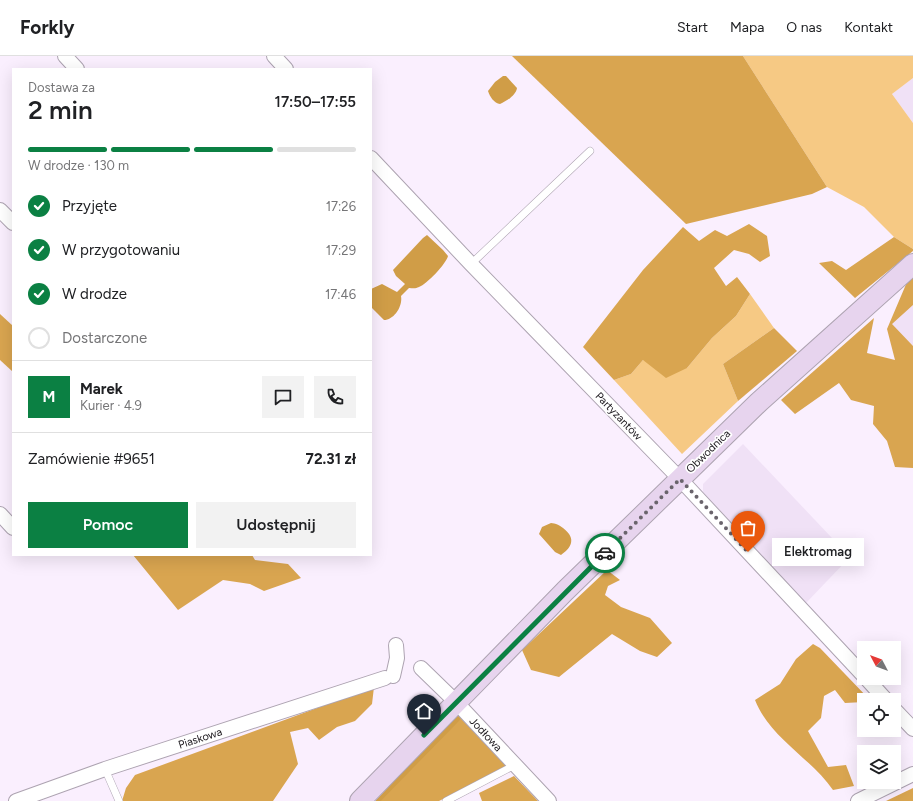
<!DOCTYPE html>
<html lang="pl">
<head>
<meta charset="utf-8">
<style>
	:root { --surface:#fff; --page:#f2f2f2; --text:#202124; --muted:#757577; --line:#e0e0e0; --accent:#0b8043 }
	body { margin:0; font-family:Figtree,sans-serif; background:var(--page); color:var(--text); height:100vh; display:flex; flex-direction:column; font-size:15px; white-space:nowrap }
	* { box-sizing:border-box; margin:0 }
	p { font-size:13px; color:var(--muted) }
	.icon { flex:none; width:22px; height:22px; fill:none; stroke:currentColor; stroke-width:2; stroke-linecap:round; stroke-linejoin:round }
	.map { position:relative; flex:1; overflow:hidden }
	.details { position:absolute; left:12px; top:12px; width:360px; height:488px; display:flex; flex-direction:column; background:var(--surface); border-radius:0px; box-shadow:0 4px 16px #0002 }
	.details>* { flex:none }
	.needle { width:26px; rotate:311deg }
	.tools { position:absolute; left:857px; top:585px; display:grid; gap:8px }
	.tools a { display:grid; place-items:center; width:44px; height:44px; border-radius:0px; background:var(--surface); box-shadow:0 4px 16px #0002; font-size:20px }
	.pin { position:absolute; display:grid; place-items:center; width:34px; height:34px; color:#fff; margin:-41px -17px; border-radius:50% 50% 50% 0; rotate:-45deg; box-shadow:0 0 4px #0007 }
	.pin .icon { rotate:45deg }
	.courier { position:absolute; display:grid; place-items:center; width:40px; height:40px; margin:-20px; border:3px solid #0b8043; border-radius:50%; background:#fff; color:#222; box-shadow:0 1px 5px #0007 }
	.bubble { position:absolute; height:28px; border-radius:0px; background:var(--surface); box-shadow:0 4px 16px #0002; font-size:13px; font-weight:600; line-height:28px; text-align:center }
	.headline em { font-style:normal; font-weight:600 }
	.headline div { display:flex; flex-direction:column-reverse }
	.headline { display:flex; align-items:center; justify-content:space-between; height:68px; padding:0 16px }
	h1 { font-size:26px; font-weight:600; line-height:30px }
	.bar { display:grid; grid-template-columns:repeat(4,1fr); gap:6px 4px; align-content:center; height:48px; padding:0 16px }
	.bar i { height:5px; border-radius:3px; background:var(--line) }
	.bar .current { background:var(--accent) }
	.bar p { grid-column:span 4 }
	.line { display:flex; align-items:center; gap:10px; padding:0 16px; border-top:1px solid var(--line) }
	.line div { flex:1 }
	.round { display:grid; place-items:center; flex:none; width:42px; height:42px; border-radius:0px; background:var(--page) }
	ol { padding:0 16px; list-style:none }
	li { display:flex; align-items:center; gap:12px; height:44px }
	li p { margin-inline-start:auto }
	li .icon { padding:4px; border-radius:50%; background:var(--accent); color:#fff; stroke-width:4 }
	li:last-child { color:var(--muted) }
	li i { width:22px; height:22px; border:2px solid var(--line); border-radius:50% }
	.action { display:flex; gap:8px; margin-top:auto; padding:8px 16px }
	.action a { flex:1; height:46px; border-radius:0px; background:var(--accent); color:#fff; font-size:16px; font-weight:600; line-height:46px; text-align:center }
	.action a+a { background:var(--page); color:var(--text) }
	header { display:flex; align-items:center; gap:24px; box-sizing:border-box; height:56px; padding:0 20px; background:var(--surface); border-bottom:1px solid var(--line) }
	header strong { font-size:19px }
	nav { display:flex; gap:22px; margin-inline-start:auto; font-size:14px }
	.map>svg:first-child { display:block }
	.built { fill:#f0e1f6 }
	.green { fill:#f6c984 }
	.forest { fill:#d9a550 }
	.water { fill:#d09d47 }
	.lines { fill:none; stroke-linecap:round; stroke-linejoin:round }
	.stream { stroke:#d09d47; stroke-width:4 }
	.service-casing { stroke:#ada3b1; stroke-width:8 }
	.minor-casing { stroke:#ada3b1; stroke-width:16 }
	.secondary-casing { stroke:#ada3b1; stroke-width:22 }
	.service { stroke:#fff; stroke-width:7 }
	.minor { stroke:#fff; stroke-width:14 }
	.secondary { stroke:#e7d4ee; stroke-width:20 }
	.done { stroke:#6a646c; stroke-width:4; stroke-dasharray:0 7.2 }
	.route { stroke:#0b8043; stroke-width:5 }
	.labels { text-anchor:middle; stroke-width:3.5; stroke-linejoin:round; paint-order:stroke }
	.street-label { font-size:11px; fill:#1d191e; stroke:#fff }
</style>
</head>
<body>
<header>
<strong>Forkly</strong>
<nav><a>Start</a><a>Mapa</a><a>O nas</a><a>Kontakt</a></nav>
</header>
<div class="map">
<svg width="913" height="745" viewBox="0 0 913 745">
	<rect width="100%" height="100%" fill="#faeffe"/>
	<g class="built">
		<path d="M913 22V67L892 38Z"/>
		<path d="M913 249V290L891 268Z"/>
		<path d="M743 388 850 501 806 547 703 436V428Z"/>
	</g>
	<g class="green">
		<path d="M743 0H913V22L892 38 913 67V193L894 181 864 151 827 131Z"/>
		<path d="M750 238 774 272 723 308 738 345 682 398 614 324 631 318 643 304 687 312 712 282 736 260Z"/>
	</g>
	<g class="forest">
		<path d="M512 0H743L827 131 812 138 686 168Z"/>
		<path d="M749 168 767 180 770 200 760 206 749 198 734 194 714 212 726 230 737 221 750 238 736 260 712 282 687 312 666 322 643 304 631 318 614 324 583 291 643 214 683 171 699 185 715 174 727 180Z"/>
		<path d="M894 181 913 193V195L855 242 819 207 832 205 846 214Z"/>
		<path d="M913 222V249L892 268 913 290V412L895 411 887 385 873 368 874 350 851 344 839 327 795 358 781 344 874 262 867 297 895 304 887 273 907 226Z"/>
		<path d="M0 258 13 270V316L0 304Z"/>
		<path d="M774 272 797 295 738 345 723 308Z"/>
		<path d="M133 499H252L255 504 288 508 301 522 264 535 250 528 223 524 178 554Z"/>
		<path d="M607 514 620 524 608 530 605 539 621 551 650 562 672 587 657 601 640 595 612 578 559 621 531 614 522 594Z"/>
		<path d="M813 588 820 592 870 644H864V646L845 647 835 634 824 640 821 662 808 675 828 711 846 709 854 730 833 734C810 701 770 682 755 644L780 628 796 603Z"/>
		<path d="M374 631 372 648 355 665 337 671 319 684 308 672 290 676 298 708 273 745H122L126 732 135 719Z"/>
		<path d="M455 656 507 711 439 745H376Z"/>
		<path d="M514 720 538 745H482L479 737Z"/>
		<path d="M913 732V745H886Z"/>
	</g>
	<g class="water">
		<path d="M503 20H506L517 32C516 39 507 45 500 48 494 47 490 41 488 35L495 26Z"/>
		<path d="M427 179 443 194 448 200C446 208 427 228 419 231 415 233 413 232 409 232L401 240C403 250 394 264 384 264L371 251V233L382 228 397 236 405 228 396 220 393 214 423 182Z"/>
		<path d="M551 467C559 467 574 478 571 487 570 492 565 496 561 499L555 496 539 478 542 471Z"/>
	</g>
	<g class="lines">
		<path class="stream" d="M378 745 458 663"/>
		<defs>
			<g id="service">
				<path d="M471 208 590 95"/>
				<path d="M105 713 119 745"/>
				<path d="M446 745 515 709"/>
			</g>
			<g id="minor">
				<path d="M65 0 77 13"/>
				<path d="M274 0 286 13"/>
				<path d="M371 102 471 208 680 423 864 620"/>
				<path d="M0 154 13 167"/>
				<path d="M0 458 13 472"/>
				<path d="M421 612 456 646 549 745"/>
				<path d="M393 620 397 602 396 589"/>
				<path d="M866 622 886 644"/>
				<path d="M894 653 913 673"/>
				<path d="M16 745 105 713 385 622"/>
				<path d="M858 745 913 718"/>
			</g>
			<path id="secondary" d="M360 745 565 535 680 423 759 346 913 208"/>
		</defs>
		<use href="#service" class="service-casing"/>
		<use href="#minor" class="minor-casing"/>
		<use href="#secondary" class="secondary-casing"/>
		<use href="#service" class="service"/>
		<use href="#minor" class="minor"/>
		<use href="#secondary" class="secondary"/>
	</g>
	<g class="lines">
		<path class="done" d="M605 497 680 423 748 496"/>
		<path class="route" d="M424 679 605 497"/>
	</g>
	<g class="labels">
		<g class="street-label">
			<text transform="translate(619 360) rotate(46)" y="4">Partyzantów</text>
			<text transform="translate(708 395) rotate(-44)" y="4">Obwodnica</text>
			<text transform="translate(486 678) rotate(47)" y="4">Jodłowa</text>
			<text transform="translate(200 682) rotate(-18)" y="4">Piaskowa</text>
		</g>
	</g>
</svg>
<div class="tools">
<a><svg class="needle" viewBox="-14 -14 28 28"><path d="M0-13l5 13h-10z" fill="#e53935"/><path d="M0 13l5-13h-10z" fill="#757577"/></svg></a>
<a><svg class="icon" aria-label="locate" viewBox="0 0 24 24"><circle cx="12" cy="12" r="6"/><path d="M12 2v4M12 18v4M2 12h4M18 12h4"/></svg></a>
<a><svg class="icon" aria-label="layers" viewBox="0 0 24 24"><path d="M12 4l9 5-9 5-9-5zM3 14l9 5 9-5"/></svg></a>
</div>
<div class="pin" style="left:748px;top:496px;background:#ea580c"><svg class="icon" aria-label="bag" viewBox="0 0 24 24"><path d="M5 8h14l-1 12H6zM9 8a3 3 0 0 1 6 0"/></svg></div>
<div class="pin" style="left:424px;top:679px;background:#1f2937"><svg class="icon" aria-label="home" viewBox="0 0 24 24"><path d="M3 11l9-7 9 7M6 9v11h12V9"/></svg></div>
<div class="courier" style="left:605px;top:497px"><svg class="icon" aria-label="car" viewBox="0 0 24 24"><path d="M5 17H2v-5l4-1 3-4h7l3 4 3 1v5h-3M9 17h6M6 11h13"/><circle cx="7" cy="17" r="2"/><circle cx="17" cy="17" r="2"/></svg></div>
<div class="bubble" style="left:772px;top:482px;width:92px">Elektromag</div>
<section class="details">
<div class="headline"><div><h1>2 min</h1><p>Dostawa za</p></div><em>17:50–17:55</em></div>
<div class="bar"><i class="current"></i><i class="current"></i><i class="current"></i><i></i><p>W drodze · 130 m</p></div>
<ol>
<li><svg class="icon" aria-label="check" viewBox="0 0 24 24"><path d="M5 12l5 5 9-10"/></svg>Przyjęte<p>17:26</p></li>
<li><svg class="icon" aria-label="check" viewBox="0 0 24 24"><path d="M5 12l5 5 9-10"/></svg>W przygotowaniu<p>17:29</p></li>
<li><svg class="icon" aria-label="check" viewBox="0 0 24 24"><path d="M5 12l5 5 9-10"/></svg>W drodze<p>17:46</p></li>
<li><i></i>Dostarczone</li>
</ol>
<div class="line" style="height:72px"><b class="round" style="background:var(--accent);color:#fff">M</b><div><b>Marek</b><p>Kurier · 4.9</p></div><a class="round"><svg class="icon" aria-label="chat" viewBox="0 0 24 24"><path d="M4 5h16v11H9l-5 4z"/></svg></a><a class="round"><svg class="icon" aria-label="phone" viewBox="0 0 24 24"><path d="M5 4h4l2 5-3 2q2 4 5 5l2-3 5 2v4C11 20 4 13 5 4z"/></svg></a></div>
<div class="line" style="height:52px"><div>Zamówienie #9651</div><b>72.31 zł</b></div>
<div class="action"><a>Pomoc</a><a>Udostępnij</a></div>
</section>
</div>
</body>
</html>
